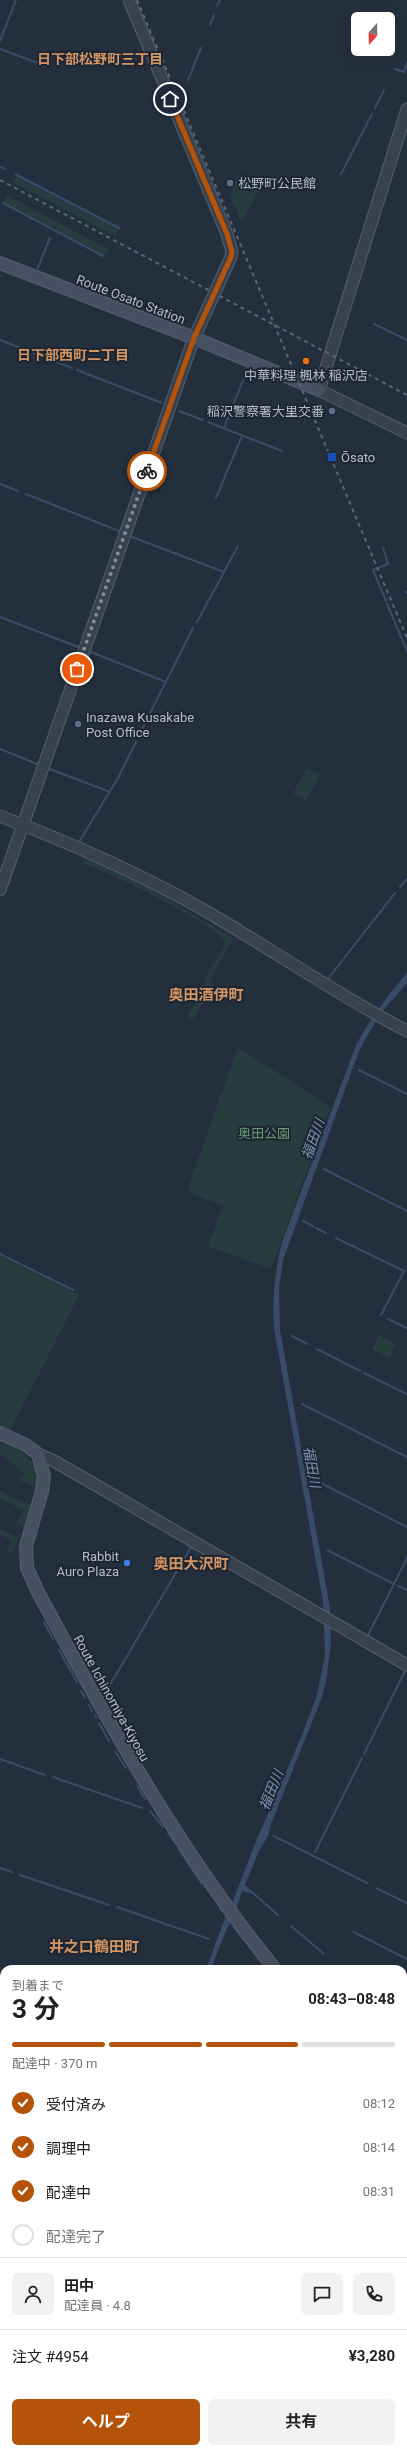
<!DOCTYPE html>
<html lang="ja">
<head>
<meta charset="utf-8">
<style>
	:root { --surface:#fff; --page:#f2f2f2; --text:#222; --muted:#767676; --line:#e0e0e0; --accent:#b45309 }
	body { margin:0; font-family:Roboto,"Noto Sans JP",sans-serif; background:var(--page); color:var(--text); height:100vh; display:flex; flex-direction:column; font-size:15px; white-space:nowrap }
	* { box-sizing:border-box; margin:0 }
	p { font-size:13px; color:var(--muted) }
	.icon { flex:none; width:22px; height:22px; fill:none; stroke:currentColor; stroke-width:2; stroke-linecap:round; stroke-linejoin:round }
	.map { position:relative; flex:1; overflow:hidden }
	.sheet { position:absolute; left:0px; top:1965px; width:407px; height:488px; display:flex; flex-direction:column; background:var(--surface); border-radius:12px 12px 0 0; box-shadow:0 4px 16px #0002 }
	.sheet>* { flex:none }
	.needle { width:26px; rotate:200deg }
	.fabs { position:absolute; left:351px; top:12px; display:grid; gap:8px }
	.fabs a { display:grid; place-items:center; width:44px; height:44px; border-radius:6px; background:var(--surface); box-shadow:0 4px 16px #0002; font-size:20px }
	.pin { position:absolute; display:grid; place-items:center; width:34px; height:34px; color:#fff; margin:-17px; border:2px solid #fff; border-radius:50%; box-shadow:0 1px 4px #0007 }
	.courier { position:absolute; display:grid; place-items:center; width:40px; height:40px; margin:-20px; border:3px solid #b45309; border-radius:50%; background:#fff; color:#222; box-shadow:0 1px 5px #0007 }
	.overview em { font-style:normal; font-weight:700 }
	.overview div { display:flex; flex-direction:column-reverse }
	.overview { display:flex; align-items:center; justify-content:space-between; height:68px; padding:0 12px }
	h1 { font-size:26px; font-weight:700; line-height:30px }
	.bar { display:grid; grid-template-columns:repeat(4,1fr); gap:6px 4px; align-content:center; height:48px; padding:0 12px }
	.bar i { height:5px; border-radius:3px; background:var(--line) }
	.bar .current { background:var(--accent) }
	.bar p { grid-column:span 4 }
	.line { display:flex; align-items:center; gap:10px; padding:0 12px; border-top:1px solid var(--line) }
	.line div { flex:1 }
	.round { display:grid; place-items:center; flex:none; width:42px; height:42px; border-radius:6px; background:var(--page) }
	ol { padding:0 12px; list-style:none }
	li { display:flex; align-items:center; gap:12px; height:44px }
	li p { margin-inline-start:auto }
	li .icon { padding:4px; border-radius:50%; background:var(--accent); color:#fff; stroke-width:4 }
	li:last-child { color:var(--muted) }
	li i { width:22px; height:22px; border:2px solid var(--line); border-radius:50% }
	.action { display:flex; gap:8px; margin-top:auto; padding:8px 12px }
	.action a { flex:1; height:46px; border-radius:6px; background:var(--accent); color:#fff; font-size:16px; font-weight:700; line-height:46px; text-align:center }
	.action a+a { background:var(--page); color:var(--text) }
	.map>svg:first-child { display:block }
	.green { fill:#263c3f }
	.water { fill:#394c67 }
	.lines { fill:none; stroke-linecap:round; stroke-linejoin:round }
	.stream { stroke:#394c67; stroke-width:2 }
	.tertiary-casing { stroke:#565f6c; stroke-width:13 }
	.secondary-casing { stroke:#565f6c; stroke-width:14 }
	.tertiary { stroke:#38414e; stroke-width:11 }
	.secondary { stroke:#465061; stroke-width:12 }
	.rail { stroke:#5a6575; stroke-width:2; stroke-dasharray:4 4; stroke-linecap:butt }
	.done { stroke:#828b98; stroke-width:4; stroke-dasharray:0 7.2 }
	.route { stroke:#b45309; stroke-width:5 }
	.service-dot { fill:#5c6f8a; stroke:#1d2633; stroke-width:1.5 }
	.food-dot { fill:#e8710a; stroke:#1d2633; stroke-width:1.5 }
	.transit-dot { fill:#1a4fb4; stroke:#1d2633; stroke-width:1.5 }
	.shop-dot { fill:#3f7fe0; stroke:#1d2633; stroke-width:1.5 }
	.labels { text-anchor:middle; stroke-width:4; stroke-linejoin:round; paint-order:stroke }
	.poi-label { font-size:13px; fill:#b4bcc9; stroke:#1d2633; text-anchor:start }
	.street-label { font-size:13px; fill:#b4bcc9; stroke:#1d2633 }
	.park-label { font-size:13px; fill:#6b9a76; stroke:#1d2633 }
	.neighbourhood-label { font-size:14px; font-weight:bold; fill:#d59563; stroke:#1d2633 }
	.water-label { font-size:14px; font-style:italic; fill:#7c92b1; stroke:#1d2633 }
	.quarter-label { font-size:15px; font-weight:bold; fill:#d59563; stroke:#1d2633 }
</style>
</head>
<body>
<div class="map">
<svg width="407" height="2453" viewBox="0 0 407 2453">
	<rect width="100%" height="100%" fill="#242f3e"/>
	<g class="green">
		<path d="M238 175 262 183 242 223 230 197Z"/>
		<path d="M16 176 62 200 63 203 66 202 119 229 116 236 13 183Z"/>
		<path d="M7 195 109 250 104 255 55 229 56 227 52 225 51 227 3 202Z"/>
		<path d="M307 768 320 775 306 801 293 793Z"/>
		<path d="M86 857 117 869 233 938 211 977 213 987 193 1019H189V1013L205 988V977L223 949 225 941C212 923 107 869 83 864L84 858Z"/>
		<path d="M238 1047 330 1107 271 1269 208 1246 223 1205 192 1194 189 1185Z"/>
		<path d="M0 1256 79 1295 10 1431 0 1426Z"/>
		<path d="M379 1335 396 1344 389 1358 372 1349Z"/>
		<path d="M0 1440C20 1450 41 1461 36 1487L18 1480 24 1473 0 1454Z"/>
		<path d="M0 1490 8 1496 31 1505 24 1527 17 1523 23 1510 0 1498Z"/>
		<path d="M0 1529 17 1537 19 1534 21 1535 11 1554 7 1551 12 1540 0 1535Z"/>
	</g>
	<path class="water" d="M407 973V983L379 1015 359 1051 283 1260 279 1287 280 1330 330 1608 331 1641 326 1682 322 1697 271 1824 269 1830H271L268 1832 269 1834 258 1853 245 1885 255 1894 242 1891 236 1910 229 1924 230 1925 228 1926 211 1969H206L225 1918V1913L232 1904 254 1846 302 1735 317 1695 325 1656 323 1601 274 1328C272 1299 275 1271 282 1242L357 1043C372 1017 390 992 407 973Z"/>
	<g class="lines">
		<g class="stream">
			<path d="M217 6 220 0"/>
			<path d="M210 25 214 14"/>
			<path d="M0 41 16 0"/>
			<path d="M0 49 46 66"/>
			<path d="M395 69 404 72 407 63"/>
			<path d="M188 80 201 48"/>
			<path d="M182 92 183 89"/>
			<path d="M375 108 384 90"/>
			<path d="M0 167 5 169"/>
			<path d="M15 174 119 228"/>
			<path d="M341 174 372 114"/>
			<path d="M3 203 103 256"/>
			<path d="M37 270 50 238"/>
			<path d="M374 324 407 340"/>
			<path d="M0 340 72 368"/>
			<path d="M77 370 162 403"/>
			<path d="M179 411 203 420"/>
			<path d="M208 422 282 451"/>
			<path d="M224 428 247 370"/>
			<path d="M0 484 18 491"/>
			<path d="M26 494 119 531"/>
			<path d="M216 498 242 436"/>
			<path d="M132 537 224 572 238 546"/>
			<path d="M383 548 388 564 373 570 386 601"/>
			<path d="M406 592 407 593"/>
			<path d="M387 604 407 651"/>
			<path d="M0 617 78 647"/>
			<path d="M197 622 224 572"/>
			<path d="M91 652 166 682"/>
			<path d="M140 733 193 628"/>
			<path d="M0 749 37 764"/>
			<path d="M50 769 110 792"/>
			<path d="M79 842 118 778 136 742"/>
			<path d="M400 887 407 879"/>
			<path d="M327 980 395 893"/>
			<path d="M359 1070 407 1094"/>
			<path d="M324 1169 407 1211"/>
			<path d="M303 1221 313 1226"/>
			<path d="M316 1228 326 1233"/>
			<path d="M336 1238 404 1271 381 1315"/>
			<path d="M0 1254 73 1290"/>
			<path d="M388 1319 407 1328"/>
			<path d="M292 1336 307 1344"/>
			<path d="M317 1349 360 1371"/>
			<path d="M364 1373 407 1394"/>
			<path d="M302 1404 407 1457"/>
			<path d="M313 1479 407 1527"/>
			<path d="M327 1550 394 1584"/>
			<path d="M401 1570 407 1557"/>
			<path d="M398 1586 407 1590"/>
			<path d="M44 1622 53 1639"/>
			<path d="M368 1635 400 1572"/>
			<path d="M59 1650 77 1682"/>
			<path d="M81 1691 85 1698"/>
			<path d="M103 1697 191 1547"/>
			<path d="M89 1705 92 1711"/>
			<path d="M95 1715 97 1718"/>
			<path d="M99 1723 109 1741"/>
			<path d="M115 1751 126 1768"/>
			<path d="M364 1754 406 1669"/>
			<path d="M0 1759 45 1775"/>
			<path d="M53 1777 142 1808"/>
			<path d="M137 1786 145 1799"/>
			<path d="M150 1811 163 1827"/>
			<path d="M168 1833 176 1844"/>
			<path d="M274 1836 367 1883"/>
			<path d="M178 1848 201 1883"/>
			<path d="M315 1852 362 1758"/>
			<path d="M0 1868 12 1872"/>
			<path d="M20 1875 109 1905"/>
			<path d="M376 1888 407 1903"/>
			<path d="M253 1893 278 1915"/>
			<path d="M117 1907 209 1939"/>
			<path d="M220 1908 221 1910"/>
			<path d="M291 1926 324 1954"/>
			<path d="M234 1927 267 1969"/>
			<path d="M354 1932 407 1959"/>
			<path d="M0 1990 4 1991"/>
			<path d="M0 2115 4 2117"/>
			<path d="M2 2244 4 2245"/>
			<path d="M0 2288 4 2289"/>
			<path d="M403 2327 407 2316"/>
			<path d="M0 2342H1"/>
			<path d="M0 2448 15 2453"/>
			<path d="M215 2449 226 2453"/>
			<path d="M30 2453 32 2449"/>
			<path d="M97 2453 99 2449"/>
			<path d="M243 2453 245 2449"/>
			<path d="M356 2453 357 2449"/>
		</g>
		<defs>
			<g id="tertiary">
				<path d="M407 109 319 390 407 433"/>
				<path d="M0 816C71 843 137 872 204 910 272 949 337 995 407 1031"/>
				<path d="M0 890 194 338 231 257 232 252 227 234 129 0"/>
				<path d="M38 1454 54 1461 407 1665"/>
			</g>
			<g id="secondary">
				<path d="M0 263 194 338 319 390"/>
				<path d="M0 1433 26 1445 38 1454 44 1476 42 1491 26 1546 27 1568 39 1594C109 1724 181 1854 275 1969"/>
				<path d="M403 2135 407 2141"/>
			</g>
		</defs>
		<use href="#tertiary" class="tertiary-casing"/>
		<use href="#secondary" class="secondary-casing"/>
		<use href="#tertiary" class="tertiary"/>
		<use href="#secondary" class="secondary"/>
		<g class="rail">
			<path d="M137 0 407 638"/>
			<path d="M0 180 407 395"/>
		</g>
	</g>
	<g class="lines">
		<path class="done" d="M77 669 147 471"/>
		<path class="route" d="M147 471 194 338 231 257 232 252 227 234 170 99"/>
	</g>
	<g class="service-dot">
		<circle cx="230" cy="183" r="4"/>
		<circle cx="332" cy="411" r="4"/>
		<circle cx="78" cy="724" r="4"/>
	</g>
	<circle class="food-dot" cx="306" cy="361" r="4"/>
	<rect class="transit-dot" x="327" y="452" width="10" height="10" rx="2"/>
	<circle class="shop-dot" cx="127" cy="1563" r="4"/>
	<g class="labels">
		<g class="poi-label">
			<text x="238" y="188">松野町公民館</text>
			<text x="306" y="380" text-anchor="middle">中華料理 楓林 稲沢店</text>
			<text x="324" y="416" text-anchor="end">稲沢警察署大里交番</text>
			<text x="341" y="462">Ōsato</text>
			<text x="86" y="722">Inazawa Kusakabe<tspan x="86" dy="15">Post Office</tspan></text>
			<text x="119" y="1561" text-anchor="end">Rabbit<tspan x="119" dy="15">Auro Plaza</tspan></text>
		</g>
		<g class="street-label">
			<text transform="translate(131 299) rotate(21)" y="5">Route Osato Station</text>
			<text transform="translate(112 1698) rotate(61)" y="5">Route Ichinomiya-Kiyosu</text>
		</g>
		<g class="park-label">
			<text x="264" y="1138">奥田公園</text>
		</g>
		<g class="neighbourhood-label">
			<text x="100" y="64">日下部松野町三丁目</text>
			<text x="73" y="360">日下部西町二丁目</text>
		</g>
		<g class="water-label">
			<text transform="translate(313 1139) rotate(-70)" y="5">福田川</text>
			<text transform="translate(312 1467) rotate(80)" y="5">福田川</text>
			<text transform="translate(271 1790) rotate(-68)" y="5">福田川</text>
		</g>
		<g class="quarter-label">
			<text x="206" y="1000">奥田酒伊町</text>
			<text x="191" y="1569">奥田大沢町</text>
			<text x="94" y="1952">井之口鶴田町</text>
		</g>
	</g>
</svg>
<div class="fabs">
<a><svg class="needle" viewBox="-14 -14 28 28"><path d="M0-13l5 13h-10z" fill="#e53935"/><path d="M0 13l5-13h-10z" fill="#767676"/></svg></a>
</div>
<div class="pin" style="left:77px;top:669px;background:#ea580c"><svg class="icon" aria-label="bag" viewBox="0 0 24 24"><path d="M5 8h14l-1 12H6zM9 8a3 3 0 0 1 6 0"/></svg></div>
<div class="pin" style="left:170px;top:99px;background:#1f2937"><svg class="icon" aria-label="home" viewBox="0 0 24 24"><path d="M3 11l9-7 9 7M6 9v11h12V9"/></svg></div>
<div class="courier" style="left:147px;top:471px"><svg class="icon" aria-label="bike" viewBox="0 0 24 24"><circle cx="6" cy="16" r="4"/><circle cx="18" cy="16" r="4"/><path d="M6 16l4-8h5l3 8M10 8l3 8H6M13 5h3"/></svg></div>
<section class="sheet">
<div class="overview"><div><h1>3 分</h1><p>到着まで</p></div><em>08:43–08:48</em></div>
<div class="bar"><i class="current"></i><i class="current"></i><i class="current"></i><i></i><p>配達中 · 370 m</p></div>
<ol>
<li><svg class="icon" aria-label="check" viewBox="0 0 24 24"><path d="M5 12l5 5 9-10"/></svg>受付済み<p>08:12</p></li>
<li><svg class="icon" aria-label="check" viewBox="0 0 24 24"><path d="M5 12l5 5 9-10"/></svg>調理中<p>08:14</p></li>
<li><svg class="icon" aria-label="check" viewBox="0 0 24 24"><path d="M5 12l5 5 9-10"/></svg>配達中<p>08:31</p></li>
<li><i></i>配達完了</li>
</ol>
<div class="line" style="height:72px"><a class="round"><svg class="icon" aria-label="person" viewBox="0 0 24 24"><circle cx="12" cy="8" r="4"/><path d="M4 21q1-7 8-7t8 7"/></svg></a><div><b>田中</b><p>配達員 · 4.8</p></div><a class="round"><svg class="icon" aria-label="chat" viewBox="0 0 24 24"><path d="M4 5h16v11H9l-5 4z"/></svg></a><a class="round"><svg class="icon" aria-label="phone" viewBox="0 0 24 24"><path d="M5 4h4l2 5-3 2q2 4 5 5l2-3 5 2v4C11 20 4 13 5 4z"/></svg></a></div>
<div class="line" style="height:52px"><div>注文 #4954</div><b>¥3,280</b></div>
<div class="action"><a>ヘルプ</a><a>共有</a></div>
</section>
</div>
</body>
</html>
